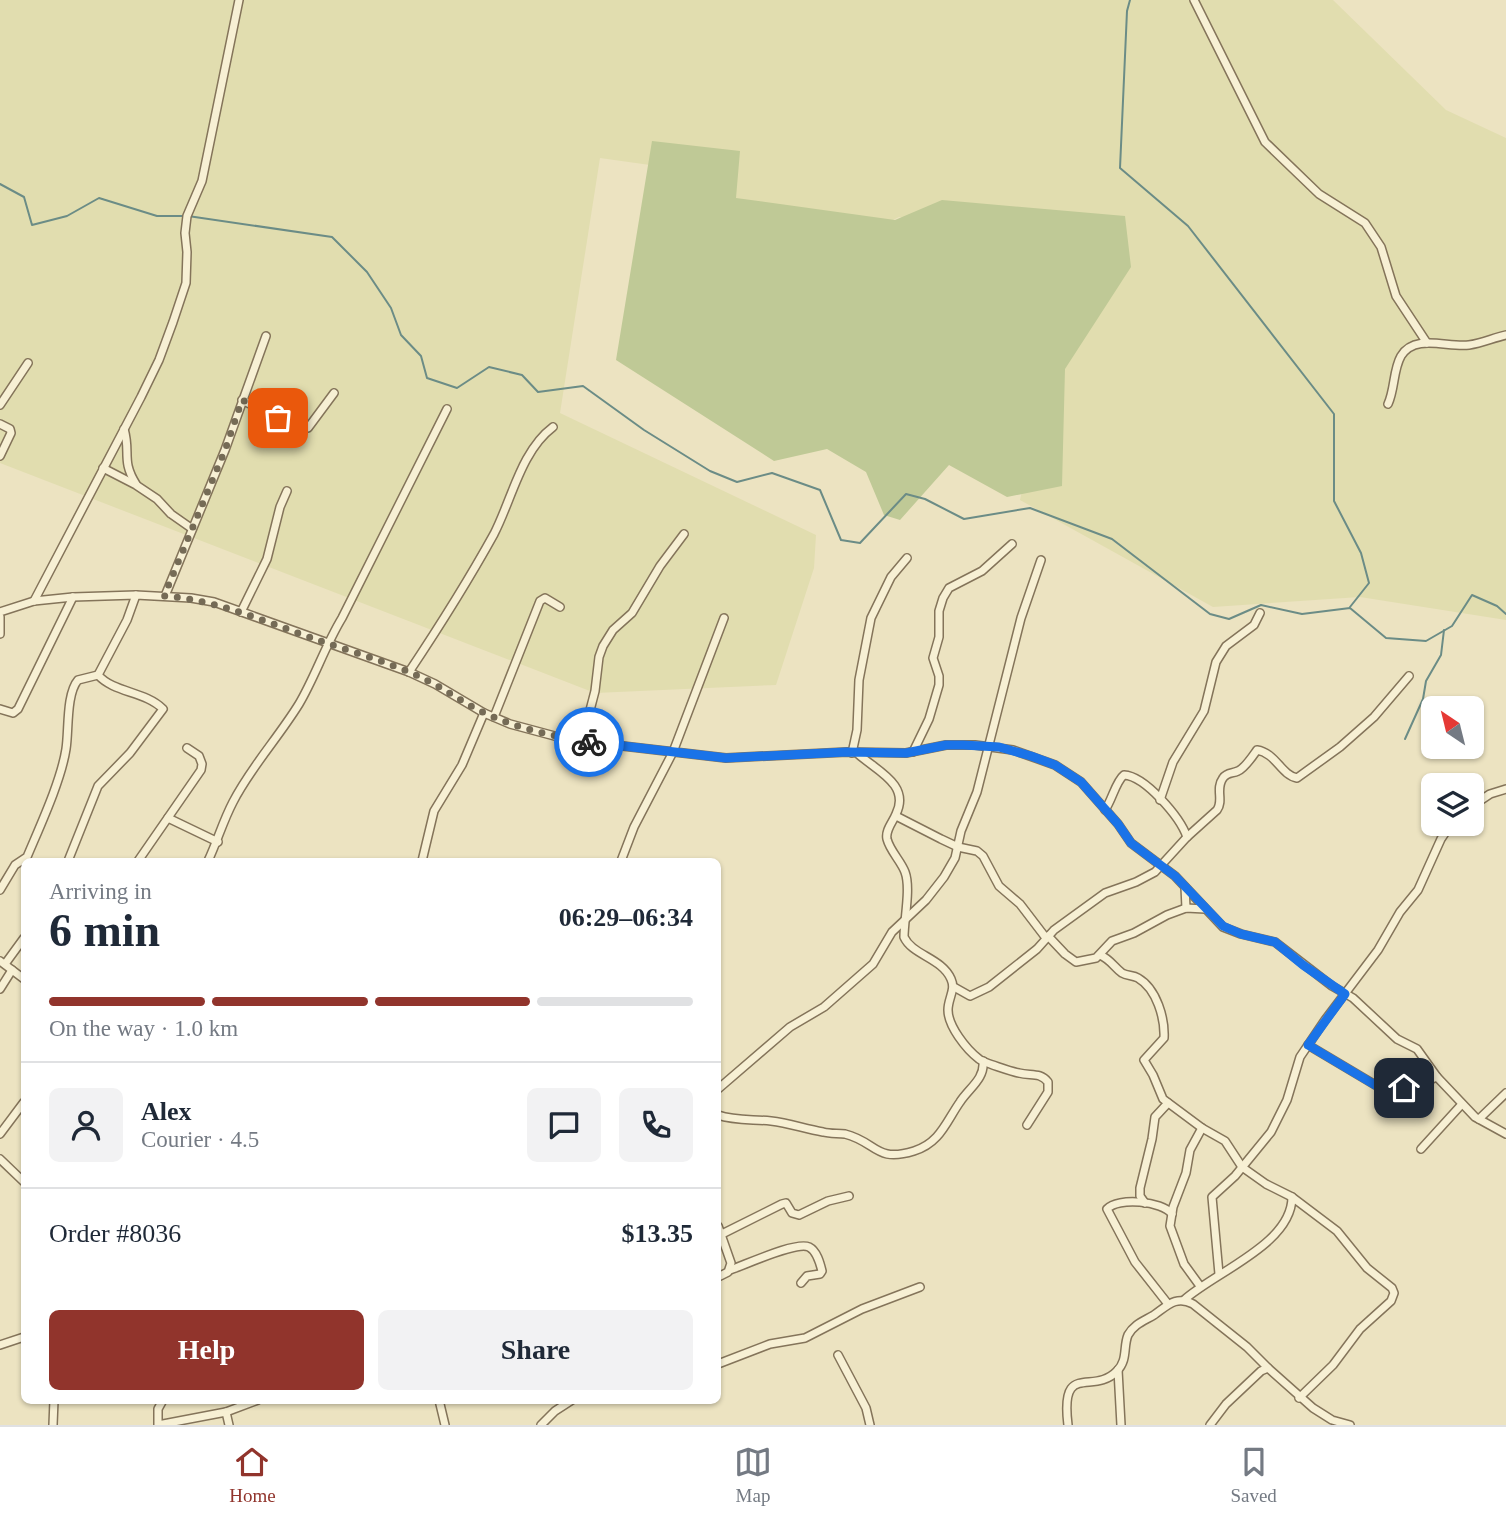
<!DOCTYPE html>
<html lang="en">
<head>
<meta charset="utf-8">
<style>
	:root { --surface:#fff; --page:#f2f2f3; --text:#1f2937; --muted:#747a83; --line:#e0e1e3; --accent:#91342c }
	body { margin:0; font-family:Georgia,serif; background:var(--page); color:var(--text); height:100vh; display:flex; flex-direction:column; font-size:26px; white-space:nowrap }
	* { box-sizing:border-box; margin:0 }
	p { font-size:23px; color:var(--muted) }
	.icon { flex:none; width:38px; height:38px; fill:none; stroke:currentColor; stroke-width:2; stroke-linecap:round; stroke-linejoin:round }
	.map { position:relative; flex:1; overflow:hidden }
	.drawer { position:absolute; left:21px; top:858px; width:700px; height:546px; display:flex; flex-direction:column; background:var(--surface); border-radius:10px; box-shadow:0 2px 5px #0004 }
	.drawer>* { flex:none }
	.needle { width:46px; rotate:325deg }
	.controls { position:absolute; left:1421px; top:696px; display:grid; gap:14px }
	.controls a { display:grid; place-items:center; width:63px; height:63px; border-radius:10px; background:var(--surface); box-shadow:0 2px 5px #0004; font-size:35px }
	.pin { position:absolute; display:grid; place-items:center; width:60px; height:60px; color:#fff; margin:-30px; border-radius:14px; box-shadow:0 4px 10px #0006 }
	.courier { position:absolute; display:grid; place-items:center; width:70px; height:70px; margin:-35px; border:5px solid #1a73e8; border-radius:50%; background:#fff; color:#222; box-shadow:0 2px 9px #0007 }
	.headline em { font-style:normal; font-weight:700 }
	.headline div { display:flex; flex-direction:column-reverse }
	.headline { display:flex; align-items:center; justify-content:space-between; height:119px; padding:0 28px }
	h1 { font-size:46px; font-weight:700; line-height:52px }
	.bar { display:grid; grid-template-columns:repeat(4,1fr); gap:10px 7px; align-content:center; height:84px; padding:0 28px }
	.bar i { height:9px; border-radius:5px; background:var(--line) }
	.bar .active { background:var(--accent) }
	.bar p { grid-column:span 4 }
	.line { display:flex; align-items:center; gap:18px; padding:0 28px; border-top:2px solid var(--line) }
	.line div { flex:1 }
	.round { display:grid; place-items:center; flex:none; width:74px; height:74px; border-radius:10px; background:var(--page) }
	.primary-button { display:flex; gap:14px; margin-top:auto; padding:14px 28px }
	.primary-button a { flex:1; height:80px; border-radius:10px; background:var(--accent); color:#fff; font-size:28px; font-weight:700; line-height:80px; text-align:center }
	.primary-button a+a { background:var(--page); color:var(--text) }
	.dock { display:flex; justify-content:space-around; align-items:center; height:98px; border-top:2px solid var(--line); background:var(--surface); font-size:19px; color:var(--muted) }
	.dock a { display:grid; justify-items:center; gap:4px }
	.dock .active { color:var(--accent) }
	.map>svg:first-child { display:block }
	.farmland { fill:#e1ddaf }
	.green { fill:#bfc996 }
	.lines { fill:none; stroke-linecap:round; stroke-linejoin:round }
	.stream { stroke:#6b8c86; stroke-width:2 }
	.street-casing { stroke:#84745a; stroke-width:10 }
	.street { stroke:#f7f0d4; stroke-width:7 }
	.done { stroke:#756b56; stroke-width:7; stroke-dasharray:0 12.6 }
	.route { stroke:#1a73e8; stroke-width:9 }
</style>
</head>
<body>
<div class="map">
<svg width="1506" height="1425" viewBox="0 0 1506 1425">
	<rect width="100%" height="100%" fill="#ece3c1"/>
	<path class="farmland" d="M0 0H1333L1446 110 1506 138V620L1360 597 1213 607 1020 500 1078 239 899 217 851 241 694 215 700 172 600 158 560 413 816 535 814 568 776 685 595 693 0 463Z"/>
	<path class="green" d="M652 141 740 151 736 198 895 220 942 200 1125 216 1131 267 1065 369 1062 486 1007 497 949 465 900 520 884 515 866 472 827 449 774 461 616 360Z"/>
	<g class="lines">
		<g class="stream">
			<path d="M1130 0 1127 11 1120 168 1188 226 1334 414V501L1361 553 1369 583 1350 607"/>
			<path d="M0 184 24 197 32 225 67 216 99 198 157 216H183"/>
			<path d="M188 216 332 237 367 272 391 308 401 335 421 356 427 378 457 388 489 367 522 375 538 392 583 386 644 430 710 471 737 482 772 473 820 490 841 540 860 543 906 494 925 499 964 519 1030 508 1112 539 1210 614 1229 619 1261 605 1302 614 1350 608 1386 638 1426 641 1452 626 1472 595 1497 606 1506 614"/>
			<path d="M1405 739 1423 699 1426 681 1441 655 1444 630"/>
		</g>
		<defs>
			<g id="street">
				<path d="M1194 0 1265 142 1319 194 1365 223 1381 247 1396 296 1427 343"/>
				<path d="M242 400 296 427 308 428 334 393"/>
				<path d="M1388 404C1395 389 1393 370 1401 356 1415 333 1448 348 1469 345 1482 343 1493 338 1506 335"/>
				<path d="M0 405 28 363"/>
				<path d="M0 424 10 429 11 433 0 456"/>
				<path d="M124 429C131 453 121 460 136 484"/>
				<path d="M103 468 136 485 157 499 171 514 191 528"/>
				<path d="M165 596 225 450 266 336"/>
				<path d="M34 601 141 397 159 360 173 322 186 283 187 252 185 233 187 216 202 181 239 0"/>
				<path d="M0 612 34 601 73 597 136 595 191 598 214 602 409 672 435 684 484 713 510 724 562 738 597 743 726 758 847 752 906 753 946 745H975L1013 750 1055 765 1081 782 1118 824 1131 843 1175 876 1223 927 1241 934 1275 942 1332 986 1353 998 1397 1039 1417 1049 1437 1077 1475 1117 1506 1134"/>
				<path d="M241 612 267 559 280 507 287 491"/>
				<path d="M0 617V634"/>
				<path d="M409 672C439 627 468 581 494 534 512 499 521 451 553 427"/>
				<path d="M0 709 13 713 18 709 73 597"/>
				<path d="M494 717 540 601 545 598 560 607"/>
				<path d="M582 741 595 691 599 657 603 646 613 630 632 613 660 566 684 534"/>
				<path d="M913 752 929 719 939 685V676L933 658 939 637V611L943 598 949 588 982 571 1012 544"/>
				<path d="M852 753 857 730 859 680 871 618 891 577 907 558"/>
				<path d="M857 753C875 770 911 784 896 814 893 822 885 830 887 839 890 851 901 861 905 872 911 888 904 919 904 937 912 955 942 958 951 979 956 990 948 998 948 1010 948 1026 966 1049 979 1059 982 1062 1013 1072 1019 1073 1031 1076 1040 1072 1048 1082V1092L1027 1125"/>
				<path d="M1160 800 1173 762 1204 711 1216 662 1226 646 1254 625 1260 613"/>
				<path d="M1472 806 1490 794 1506 789"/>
				<path d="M1105 810C1112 800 1116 781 1124 775 1145 776 1180 817 1187 837"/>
				<path d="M896 816 941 839 958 847 977 851 983 856 999 886 1020 904 1046 938"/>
				<path d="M168 818 218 842"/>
				<path d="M68 861 98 786 130 753 163 709C145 691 114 693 98 675L127 620 136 595"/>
				<path d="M138 861 201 770 202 764 199 756 187 748"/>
				<path d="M208 861C217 842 223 821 233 802 251 767 278 738 299 704 315 677 325 646 342 618L447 409"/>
				<path d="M422 861 434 811 462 765 484 713"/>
				<path d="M621 861 634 827 673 752 724 618"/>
				<path d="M1185 887 1186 908"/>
				<path d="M0 890 15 865 27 857C40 826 61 781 66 749 69 730 66 694 78 680L98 675"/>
				<path d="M1048 936 1065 954 1076 962 1096 958 1112 941 1134 933 1167 915 1186 908 1205 909"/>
				<path d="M1100 955C1110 959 1114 967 1122 973 1127 976 1133 975 1138 978 1157 989 1165 1019 1164 1038L1144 1060 1153 1075 1163 1099 1202 1128 1225 1141 1242 1167 1266 1184 1292 1197 1337 1231 1367 1268 1392 1288 1394 1293 1391 1301 1360 1329 1333 1365 1299 1398"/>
				<path d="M0 961 24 979"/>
				<path d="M5 964 24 938"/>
				<path d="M954 987 970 996 989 987 1037 949 1054 930 1105 893 1136 882 1155 872 1187 837 1217 810C1224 800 1215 789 1223 778 1227 772 1232 774 1238 771 1245 768 1252 757 1257 750 1276 753 1281 775 1297 778L1340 747 1374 717 1409 676"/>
				<path d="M0 989 12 970"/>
				<path d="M1308 1045 1377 1086 1392 1084 1408 1088 1437 1077"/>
				<path d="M718 1089 790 1027 824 1007 873 964 892 932 926 900 944 877 955 858 961 831 977 792 1021 618 1041 560"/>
				<path d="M718 1115C735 1121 753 1119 771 1121 789 1123 805 1129 823 1132 830 1134 838 1133 845 1134 877 1142 875 1163 914 1151 940 1143 946 1122 960 1102 969 1088 985 1079 983 1061"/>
				<path d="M1479 1119 1506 1093"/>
				<path d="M0 1134 24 1102"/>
				<path d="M1421 1149 1462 1104"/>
				<path d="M0 1159 24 1182"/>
				<path d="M1145 1203 1140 1196V1188L1152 1139 1155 1117 1168 1103"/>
				<path d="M718 1226 731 1263 728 1272 718 1277"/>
				<path d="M722 1234 782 1204 786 1203 792 1213 799 1215 828 1201 849 1196"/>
				<path d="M730 1270C745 1265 796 1241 809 1247 817 1251 820 1263 822 1271L820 1274 807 1276 801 1283"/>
				<path d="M1219 1274 1212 1197 1235 1176 1271 1132 1287 1100 1300 1057 1325 1020 1378 950 1400 912 1418 890 1441 839 1451 824"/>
				<path d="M1200 1286 1184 1264 1170 1226 1173 1207 1186 1173 1190 1150 1202 1128"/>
				<path d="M1184 1300C1215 1272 1292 1244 1292 1197"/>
				<path d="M1168 1304 1135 1262 1107 1209C1118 1197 1162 1201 1172 1214"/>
				<path d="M0 1345 24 1337"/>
				<path d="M838 1355 866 1408 870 1425"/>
				<path d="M718 1364 770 1344 805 1338 862 1309 920 1287"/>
				<path d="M1118 1370 1121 1425"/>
				<path d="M163 1400 158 1409V1425L226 1412 258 1400"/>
				<path d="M439 1400 445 1425"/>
				<path d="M226 1412 229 1425"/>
				<path d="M53 1425 54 1400"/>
				<path d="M541 1425 555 1411 572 1400"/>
				<path d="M1068 1425C1060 1360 1093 1396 1117 1371 1128 1360 1123 1347 1128 1335 1134 1324 1144 1321 1154 1315 1167 1306 1176 1295 1193 1304L1247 1347 1268 1368"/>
				<path d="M1210 1425 1226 1404 1261 1371 1268 1368 1313 1408 1332 1420 1350 1425"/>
			</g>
		</defs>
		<use href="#street" class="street-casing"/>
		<use href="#street" class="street"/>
	</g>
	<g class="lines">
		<path class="done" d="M278 418 242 400 225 450 164 596C217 600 263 621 312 638 348 651 387 661 422 678 444 688 464 704 487 714 519 729 554 736 589 742"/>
		<path class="route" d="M589 742 726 758 846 752 906 753 946 745H963L999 747 1031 756 1055 765 1081 782 1118 824 1131 843 1175 876 1223 926 1241 934 1275 942 1303 965 1345 994 1308 1045 1375 1085 1392 1084 1404 1088"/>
	</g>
</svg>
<div class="controls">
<a><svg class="needle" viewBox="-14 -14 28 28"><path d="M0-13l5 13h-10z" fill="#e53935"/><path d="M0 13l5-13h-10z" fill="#747a83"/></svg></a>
<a><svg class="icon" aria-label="layers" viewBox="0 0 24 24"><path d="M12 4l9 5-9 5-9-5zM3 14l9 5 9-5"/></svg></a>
</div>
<div class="pin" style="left:278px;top:418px;background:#ea580c"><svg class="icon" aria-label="bag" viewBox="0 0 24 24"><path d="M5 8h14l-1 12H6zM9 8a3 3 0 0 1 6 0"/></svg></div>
<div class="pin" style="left:1404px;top:1088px;background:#1f2937"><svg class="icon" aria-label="home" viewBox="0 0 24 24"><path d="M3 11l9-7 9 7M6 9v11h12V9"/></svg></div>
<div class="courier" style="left:589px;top:742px"><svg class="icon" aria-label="bike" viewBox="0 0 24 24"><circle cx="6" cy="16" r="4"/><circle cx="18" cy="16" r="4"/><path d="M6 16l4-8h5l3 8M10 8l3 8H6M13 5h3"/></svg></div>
<section class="drawer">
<div class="headline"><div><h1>6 min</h1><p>Arriving in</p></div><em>06:29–06:34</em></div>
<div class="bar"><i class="active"></i><i class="active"></i><i class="active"></i><i></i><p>On the way · 1.0 km</p></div>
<div class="line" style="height:126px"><a class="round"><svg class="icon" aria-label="person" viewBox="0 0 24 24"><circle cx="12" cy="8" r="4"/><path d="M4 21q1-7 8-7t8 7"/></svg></a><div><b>Alex</b><p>Courier · 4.5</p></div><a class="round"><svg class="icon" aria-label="chat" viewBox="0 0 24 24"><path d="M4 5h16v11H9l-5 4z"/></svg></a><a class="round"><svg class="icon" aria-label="phone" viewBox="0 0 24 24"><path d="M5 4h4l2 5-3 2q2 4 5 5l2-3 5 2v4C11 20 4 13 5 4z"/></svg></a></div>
<div class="line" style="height:91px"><div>Order #8036</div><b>$13.35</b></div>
<div class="primary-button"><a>Help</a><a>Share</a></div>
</section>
</div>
<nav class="dock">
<a class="active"><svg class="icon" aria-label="home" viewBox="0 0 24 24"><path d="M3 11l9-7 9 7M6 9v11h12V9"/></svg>Home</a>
<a><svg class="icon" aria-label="map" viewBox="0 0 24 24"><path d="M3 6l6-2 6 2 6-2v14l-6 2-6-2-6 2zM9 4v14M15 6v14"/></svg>Map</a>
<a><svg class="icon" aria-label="saved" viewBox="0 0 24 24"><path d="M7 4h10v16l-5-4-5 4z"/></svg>Saved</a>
</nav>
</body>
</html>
